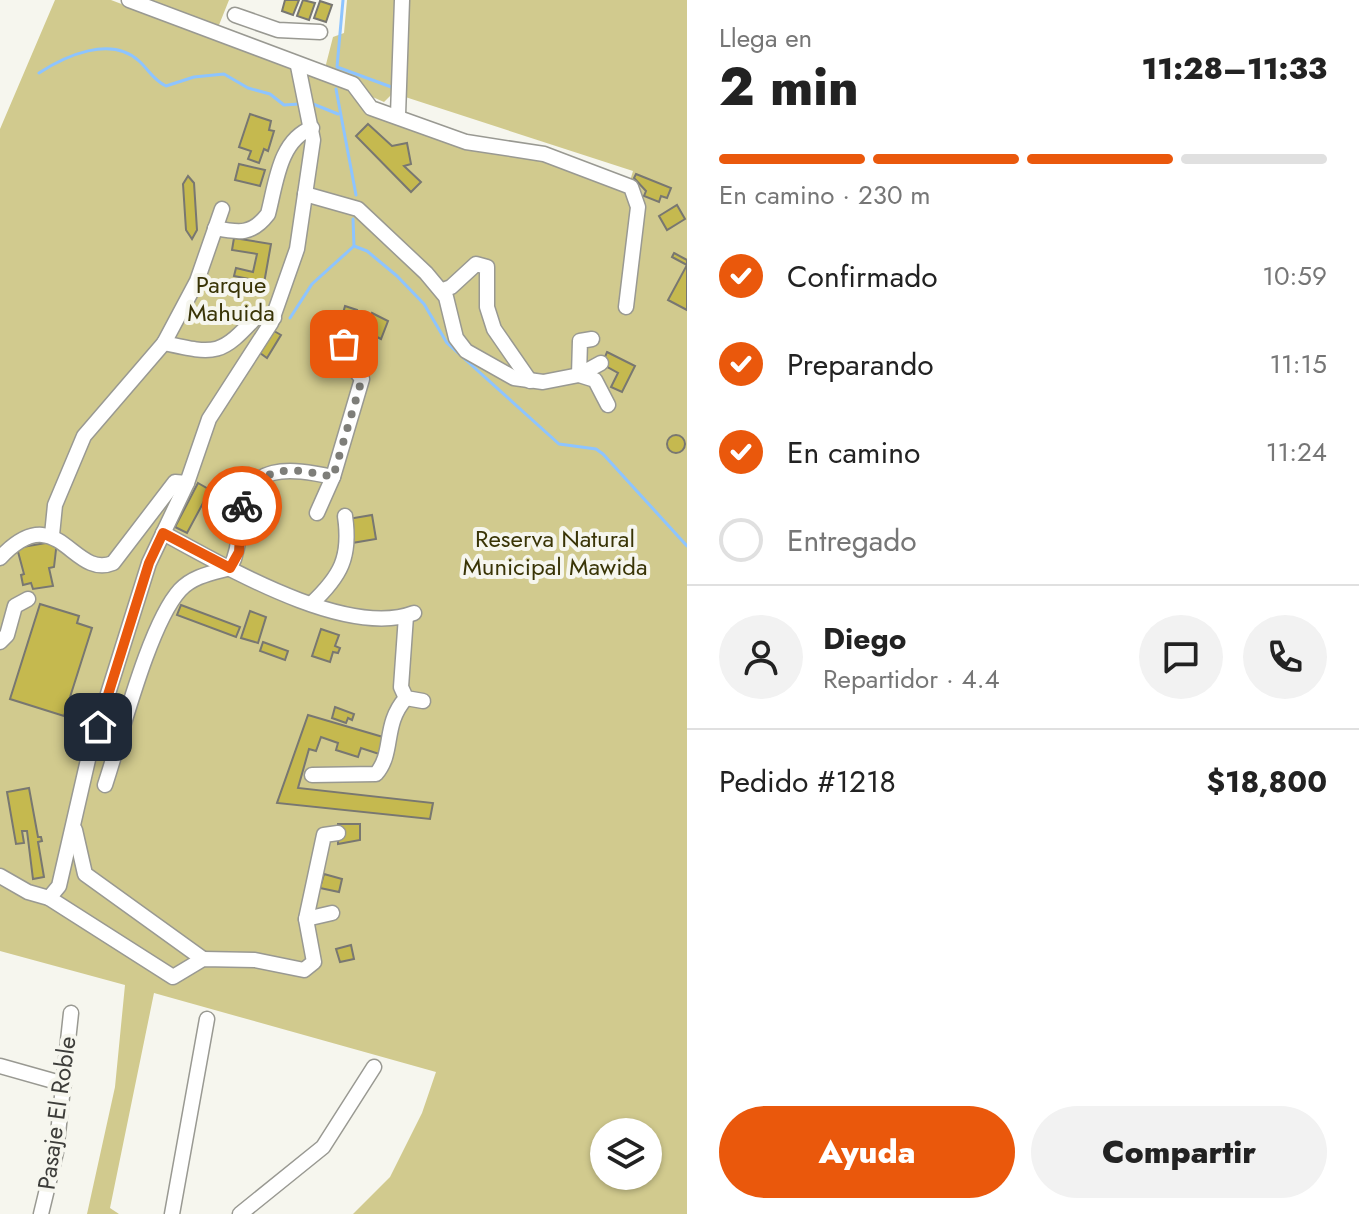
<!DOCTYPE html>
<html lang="es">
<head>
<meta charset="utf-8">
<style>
	:root { --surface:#fff; --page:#f2f2f2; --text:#222; --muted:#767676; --line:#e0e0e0; --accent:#ea580c }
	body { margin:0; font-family:Jost,sans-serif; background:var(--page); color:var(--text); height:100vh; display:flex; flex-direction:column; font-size:30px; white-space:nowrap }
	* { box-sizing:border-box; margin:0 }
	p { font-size:26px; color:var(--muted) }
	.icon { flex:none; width:44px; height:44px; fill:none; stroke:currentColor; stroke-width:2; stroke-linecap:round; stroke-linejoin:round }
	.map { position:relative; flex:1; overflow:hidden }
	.panel { display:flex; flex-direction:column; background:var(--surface); width:672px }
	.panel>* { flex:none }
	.buttons { position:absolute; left:590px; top:1118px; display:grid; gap:16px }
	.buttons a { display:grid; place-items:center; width:72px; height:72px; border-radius:50%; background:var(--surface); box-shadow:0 2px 6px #0004; font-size:40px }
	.pin { position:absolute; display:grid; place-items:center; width:68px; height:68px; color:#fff; margin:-34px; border-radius:16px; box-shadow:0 4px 12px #0006 }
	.courier { position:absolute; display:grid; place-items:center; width:80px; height:80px; margin:-40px; border:6px solid #ea580c; border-radius:50%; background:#fff; color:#222; box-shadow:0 2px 10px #0007 }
	.summary em { font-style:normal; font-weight:800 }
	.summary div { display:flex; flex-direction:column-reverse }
	.summary { display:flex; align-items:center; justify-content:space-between; height:136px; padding:0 32px }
	h1 { font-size:52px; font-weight:800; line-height:60px }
	.bar { display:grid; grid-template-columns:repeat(4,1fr); gap:12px 8px; align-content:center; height:96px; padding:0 32px }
	.bar i { height:10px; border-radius:6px; background:var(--line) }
	.bar .active { background:var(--accent) }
	.bar p { grid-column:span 4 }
	.line { display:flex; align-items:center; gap:20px; padding:0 32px; border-top:2px solid var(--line) }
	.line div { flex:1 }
	.round { display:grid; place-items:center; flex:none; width:84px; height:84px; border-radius:42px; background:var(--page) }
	ol { padding:0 32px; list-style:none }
	li { display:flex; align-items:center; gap:24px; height:88px }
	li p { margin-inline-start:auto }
	li .icon { padding:8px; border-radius:50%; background:var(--accent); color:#fff; stroke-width:4 }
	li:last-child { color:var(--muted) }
	li i { width:44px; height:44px; border:4px solid var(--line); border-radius:50% }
	.cta { display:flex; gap:16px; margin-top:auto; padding:16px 32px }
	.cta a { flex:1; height:92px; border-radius:48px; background:var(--accent); color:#fff; font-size:32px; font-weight:800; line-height:92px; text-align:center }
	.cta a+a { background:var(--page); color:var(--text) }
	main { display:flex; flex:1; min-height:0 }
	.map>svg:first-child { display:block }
	.green { fill:#d1ca8e; fill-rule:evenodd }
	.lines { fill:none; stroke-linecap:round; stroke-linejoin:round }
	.stream { stroke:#8dc4ff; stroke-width:3 }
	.building { fill:#c5b94f; stroke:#787771; stroke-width:2 }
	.minor-casing { stroke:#999992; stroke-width:17 }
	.minor { stroke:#fff; stroke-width:14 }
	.done { stroke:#7e7e79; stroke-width:8; stroke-dasharray:0 14.4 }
	.route { stroke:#ea580c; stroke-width:10 }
	.labels { text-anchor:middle; stroke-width:8; stroke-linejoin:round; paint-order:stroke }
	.park-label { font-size:24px; fill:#393406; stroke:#f6f6ee }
	.street-label { font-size:24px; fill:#3d3d3a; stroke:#f6f6ee }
</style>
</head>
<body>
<main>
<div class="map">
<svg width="687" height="1214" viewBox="0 0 687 1214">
	<rect width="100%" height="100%" fill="#f6f6ee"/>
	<g class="green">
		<path d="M55 0H111L322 80 333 37 344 33 347 0H687V1214H353L390 1177 422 1113 436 1072 154 993 110 1208 119 1214H87L115 1087 125 985 0 951V129ZM393 93 633 171 627 191 542 160 387 119 360 106 368 95 384 102ZM604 1132H648V1176H604Z"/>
		<path d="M140 0H229L217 30Z"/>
	</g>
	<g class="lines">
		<g class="stream">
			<path d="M343 0 337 67 394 88"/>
			<path d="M39 73C65 56 111 35 139 61 149 70 153 80 166 86L194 77 224 74 248 88 270 94 284 105 299 104"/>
			<path d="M336 89 356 195"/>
			<path d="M313 104 338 114"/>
			<path d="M354 246 367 251 397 276 424 304 447 343 559 444 596 449 603 454 687 546"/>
			<path d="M290 318 312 284 354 246 353 219"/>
		</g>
	</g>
	<g class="building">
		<path d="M285 0H299L293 15 282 11Z"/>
		<path d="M303 0 315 3 309 20 297 16Z"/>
		<path d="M320 1 332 5 326 22 314 18Z"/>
		<path d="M250 114 271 121 269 130 274 131 268 151 264 149 259 163 248 159 251 151 239 147Z"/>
		<path d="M368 124 392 146 407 143 411 164 404 166 421 182 411 192 356 136Z"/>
		<path d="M239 164 265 170 260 186 235 180Z"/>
		<path d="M636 174 671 188 667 198 661 196 659 202 644 196 646 191 634 178Z"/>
		<path d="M188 176 194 183 197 230 192 239 186 230 183 184Z"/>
		<path d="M677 205 685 219 667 230 659 216Z"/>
		<path d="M234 238 271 244 263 289 252 287 254 280 234 276 236 268 253 272 257 254 232 250Z"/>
		<path d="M674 253 687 260V310L668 300 687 265 672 257Z"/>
		<path d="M345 306 357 310 352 327 340 324Z"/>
		<path d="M372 313 388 321 381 339 365 331Z"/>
		<path d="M274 331 281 335 267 358 260 353Z"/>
		<path d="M607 352 635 366 622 392 611 387 618 373 602 364Z"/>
		<circle cx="676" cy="444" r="9"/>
		<path d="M198 483 210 490 187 533 175 527Z"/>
		<path d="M372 515 376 539 352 543 348 519Z"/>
		<path d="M57 541 54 567 49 568 53 586 33 589 31 583 23 585 21 575 24 574 17 548Z"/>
		<path d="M40 604 79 616 77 623 92 628 64 716 10 699Z"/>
		<path d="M181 605 240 627 236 637 177 615Z"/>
		<path d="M250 611 266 617 258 643 241 638Z"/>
		<path d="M321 629 339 635 335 646 340 648 338 653 333 652 330 662 312 656Z"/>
		<path d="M263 642 288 651 285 660 260 651Z"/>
		<path d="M335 707 354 714 352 720 348 718 346 723 332 718Z"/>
		<path d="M308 715 383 737 379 754 361 748 358 757 336 750 338 743 321 737 316 751 309 749 298 788 433 803 430 819 277 803Z"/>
		<path d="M29 788 38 837H41L42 841 38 842 44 877 33 879 27 831H22L24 843 16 844 7 792Z"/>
		<path d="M338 824H360V840L338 844Z"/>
		<path d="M324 874 342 879 339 892 320 888Z"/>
		<path d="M351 945 354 959 340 962 336 949Z"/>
	</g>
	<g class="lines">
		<defs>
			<g id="minor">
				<path d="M129 0 353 84 371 108 466 142 544 154 631 187 638 207 626 307"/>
				<path d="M235 15 278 30 320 32"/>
				<path d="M398 115 402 0"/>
				<path d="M305 194 358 209 426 273 446 297 456 338 466 351 514 378 543 382 579 375 595 380 608 405"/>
				<path d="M215 228C239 233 252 235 268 214 276 184 279 140 312 128"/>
				<path d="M443 290 451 287 476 264 487 267V307L494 329 530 381"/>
				<path d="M592 339 580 341 579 375 601 363"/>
				<path d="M164 343C217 355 221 355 257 316L274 318"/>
				<path d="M317 513 333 477 362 379 349 362 344 344"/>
				<path d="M163 533C223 565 346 639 414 613"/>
				<path d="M52 535 55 505 84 436 164 343 197 281 222 209"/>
				<path d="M0 558C58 496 72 580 113 563L175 482 187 483"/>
				<path d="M311 604C341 576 351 557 345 516"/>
				<path d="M406 616 401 687 406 698 423 701"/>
				<path d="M0 642 7 635 15 606 28 599"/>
				<path d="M312 775 376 774C395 752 382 725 406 698"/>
				<path d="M105 785C121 737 149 624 180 590 193 576 212 573 230 568 239 551 238 538 240 519 246 461 291 468 333 477"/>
				<path d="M75 830 85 874 203 959"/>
				<path d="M0 876 28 892 49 898 173 977 203 959 255 960 304 970 314 962 306 919 332 913"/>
				<path d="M49 898 59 886 90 751 149 563 187 483 209 419 271 323 297 249 313 140 298 66"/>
				<path d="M306 919 324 835 338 833"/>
				<path d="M0 1066 64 1084"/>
				<path d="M41 1214 56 1152 71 1013"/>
				<path d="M172 1214 207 1019"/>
				<path d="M240 1214 323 1147 374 1067"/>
			</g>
		</defs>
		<use href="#minor" class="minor-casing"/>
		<use href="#minor" class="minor"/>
	</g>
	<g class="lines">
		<path class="done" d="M242 506C260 462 294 468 333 477L362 379 349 362 344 344"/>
		<path class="route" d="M98 727 149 563 163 533 230 568 239 552 242 506"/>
	</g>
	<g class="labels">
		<g class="park-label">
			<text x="231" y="293">Parque<tspan x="231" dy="28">Mahuida</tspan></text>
			<text x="555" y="547">Reserva Natural<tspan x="555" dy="28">Municipal Mawida</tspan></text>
		</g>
		<g class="street-label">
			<text transform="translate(57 1113) rotate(-82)" y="8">Pasaje El Roble</text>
		</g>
	</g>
</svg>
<div class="buttons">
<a><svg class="icon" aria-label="layers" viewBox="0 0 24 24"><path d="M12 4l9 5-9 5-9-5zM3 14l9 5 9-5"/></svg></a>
</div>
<div class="pin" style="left:344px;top:344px;background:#ea580c"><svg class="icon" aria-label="bag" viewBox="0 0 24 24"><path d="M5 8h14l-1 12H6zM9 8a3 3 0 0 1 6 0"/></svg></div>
<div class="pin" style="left:98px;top:727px;background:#1f2937"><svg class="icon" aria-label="home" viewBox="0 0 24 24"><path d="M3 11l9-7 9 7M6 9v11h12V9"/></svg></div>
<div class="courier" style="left:242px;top:506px"><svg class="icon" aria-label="bike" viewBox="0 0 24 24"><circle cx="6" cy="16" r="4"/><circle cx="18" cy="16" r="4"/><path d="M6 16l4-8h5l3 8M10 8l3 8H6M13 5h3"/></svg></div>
</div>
<section class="panel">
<div class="summary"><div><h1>2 min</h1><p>Llega en</p></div><em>11:28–11:33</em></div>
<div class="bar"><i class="active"></i><i class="active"></i><i class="active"></i><i></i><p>En camino · 230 m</p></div>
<ol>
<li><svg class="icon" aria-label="check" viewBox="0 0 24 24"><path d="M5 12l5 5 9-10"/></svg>Confirmado<p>10:59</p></li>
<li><svg class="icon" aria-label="check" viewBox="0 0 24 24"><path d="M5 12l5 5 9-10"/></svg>Preparando<p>11:15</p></li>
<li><svg class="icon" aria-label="check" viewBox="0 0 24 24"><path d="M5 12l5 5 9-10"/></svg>En camino<p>11:24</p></li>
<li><i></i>Entregado</li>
</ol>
<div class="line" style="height:144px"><a class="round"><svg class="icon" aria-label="person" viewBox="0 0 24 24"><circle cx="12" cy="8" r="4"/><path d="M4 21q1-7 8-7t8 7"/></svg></a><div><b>Diego</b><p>Repartidor · 4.4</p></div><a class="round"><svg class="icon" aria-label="chat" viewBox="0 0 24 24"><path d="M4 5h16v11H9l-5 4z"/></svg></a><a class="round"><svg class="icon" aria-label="phone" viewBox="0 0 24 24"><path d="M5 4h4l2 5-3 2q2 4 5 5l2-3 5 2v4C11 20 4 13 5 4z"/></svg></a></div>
<div class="line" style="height:104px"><div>Pedido #1218</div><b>$18,800</b></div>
<div class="cta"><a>Ayuda</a><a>Compartir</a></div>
</section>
</main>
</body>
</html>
